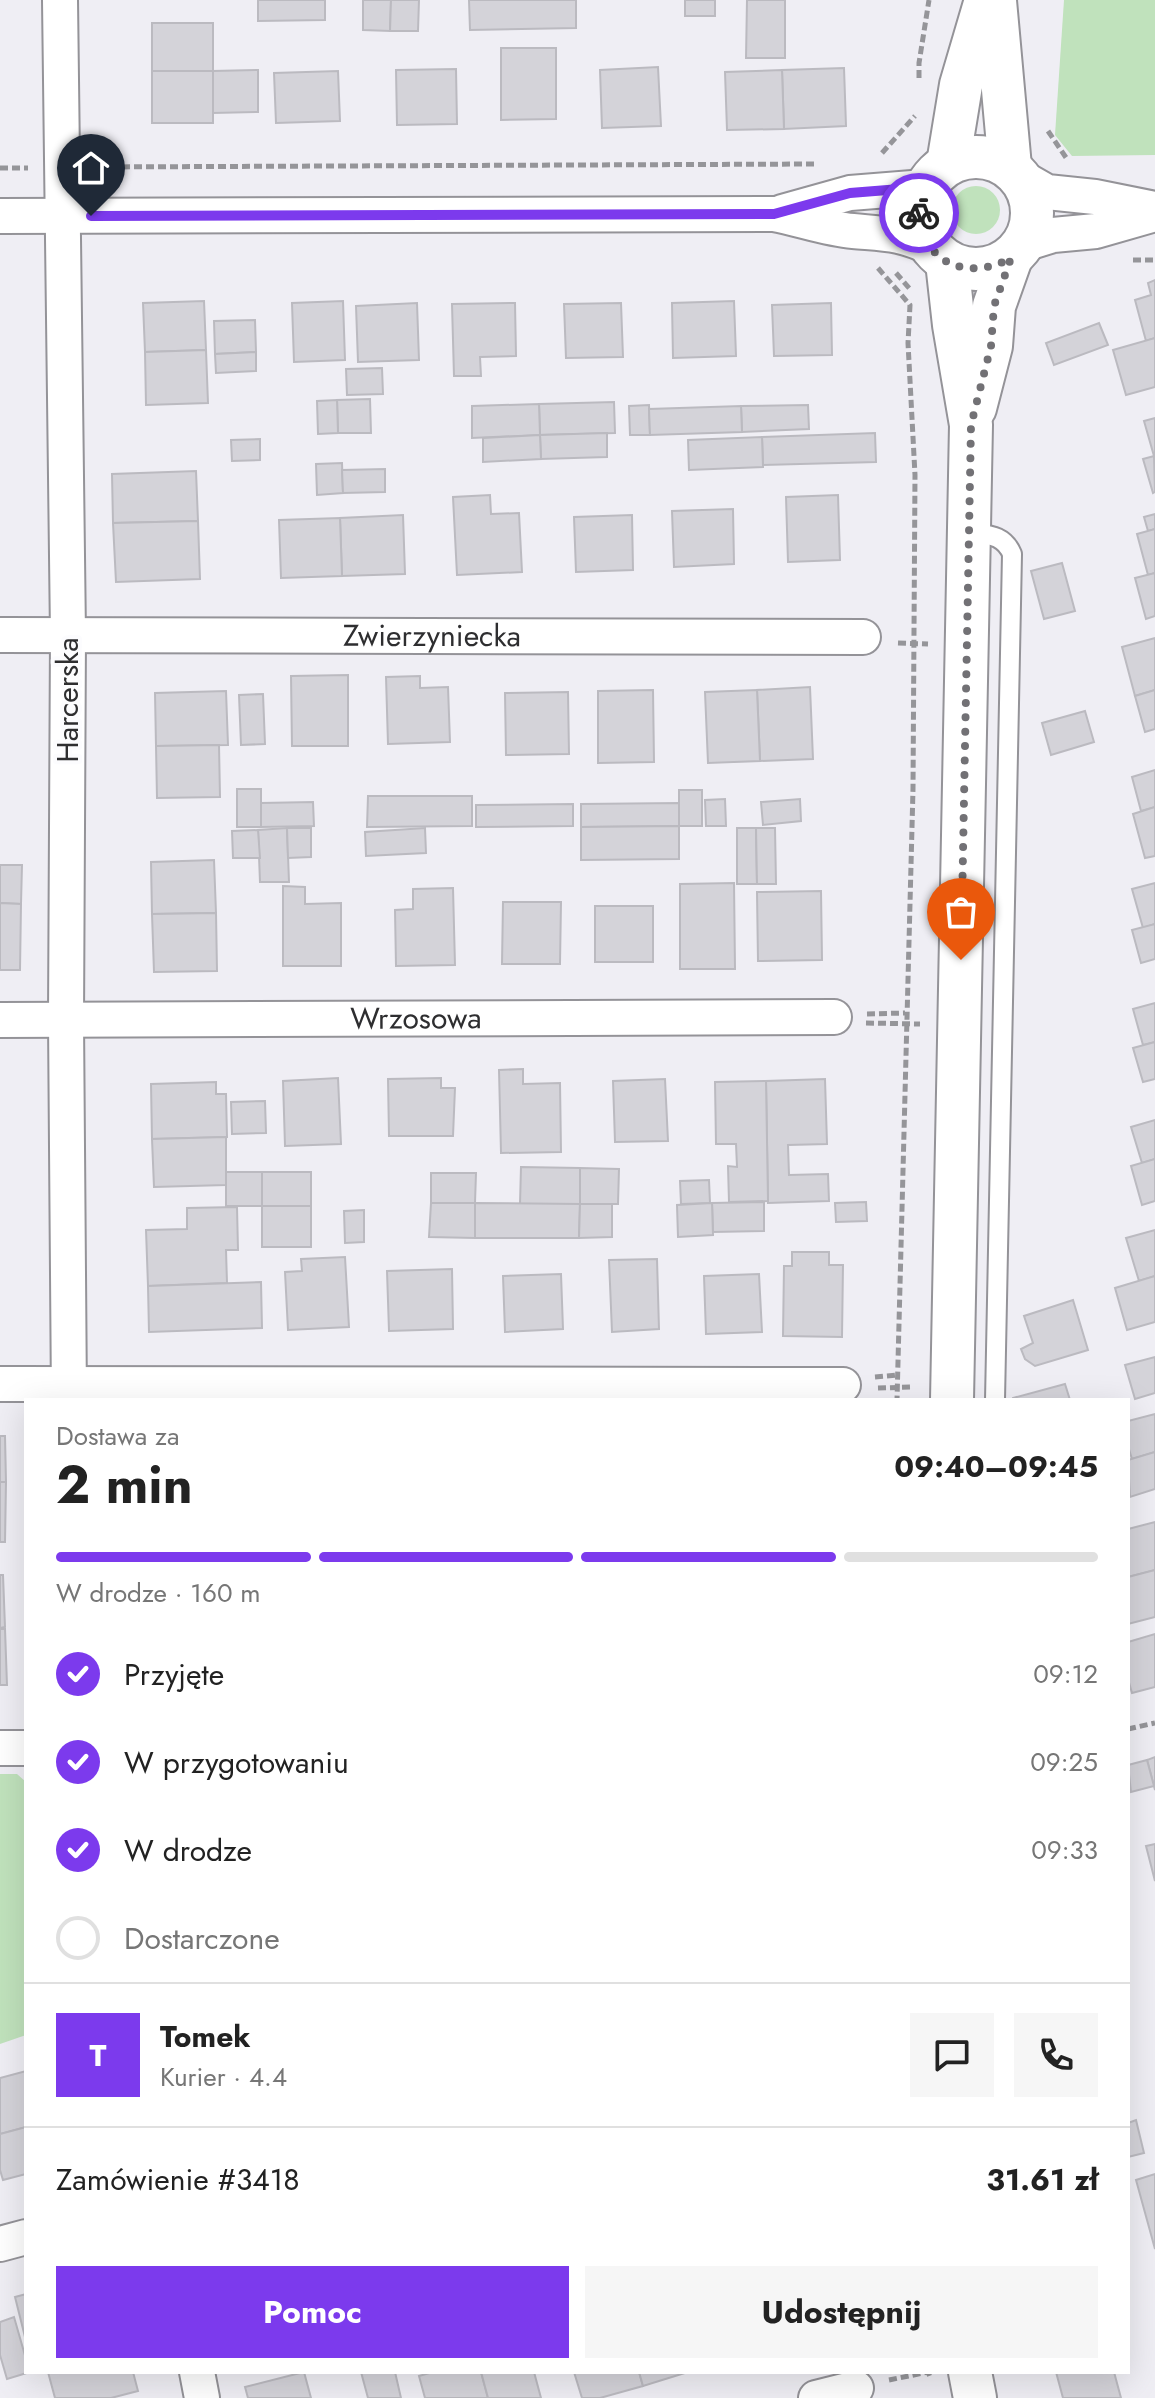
<!DOCTYPE html>
<html lang="pl">
<head>
<meta charset="utf-8">
<style>
	:root { --surface:#fff; --page:#f6f6f6; --text:#222; --muted:#767676; --line:#e0e0e0; --accent:#7c3aed }
	body { margin:0; font-family:Jost,sans-serif; background:var(--page); color:var(--text); height:100vh; display:flex; flex-direction:column; font-size:30px; white-space:nowrap }
	* { box-sizing:border-box; margin:0 }
	p { font-size:26px; color:var(--muted) }
	.icon { flex:none; width:44px; height:44px; fill:none; stroke:currentColor; stroke-width:2; stroke-linecap:round; stroke-linejoin:round }
	.map { position:relative; flex:1; overflow:hidden }
	.panel { position:absolute; left:24px; top:1398px; width:1106px; height:976px; display:flex; flex-direction:column; background:var(--surface); border-radius:0px; box-shadow:0 8px 32px #0002 }
	.panel>* { flex:none }
	.pin { position:absolute; display:grid; place-items:center; width:68px; height:68px; color:#fff; margin:-82px -34px; border-radius:50% 50% 50% 0; rotate:-45deg; box-shadow:0 0 8px #0007 }
	.pin .icon { rotate:45deg }
	.courier { position:absolute; display:grid; place-items:center; width:80px; height:80px; margin:-40px; border:6px solid #7c3aed; border-radius:50%; background:#fff; color:#222; box-shadow:0 2px 10px #0007 }
	.head em { font-style:normal; font-weight:700 }
	.head div { display:flex; flex-direction:column-reverse }
	.head { display:flex; align-items:center; justify-content:space-between; height:136px; padding:0 32px }
	h1 { font-size:52px; font-weight:700; line-height:60px }
	.bar { display:grid; grid-template-columns:repeat(4,1fr); gap:12px 8px; align-content:center; height:96px; padding:0 32px }
	.bar i { height:10px; border-radius:6px; background:var(--line) }
	.bar .active { background:var(--accent) }
	.bar p { grid-column:span 4 }
	.line { display:flex; align-items:center; gap:20px; padding:0 32px; border-top:2px solid var(--line) }
	.line div { flex:1 }
	.round { display:grid; place-items:center; flex:none; width:84px; height:84px; border-radius:0px; background:var(--page) }
	ol { padding:0 32px; list-style:none }
	li { display:flex; align-items:center; gap:24px; height:88px }
	li p { margin-inline-start:auto }
	li .icon { padding:8px; border-radius:50%; background:var(--accent); color:#fff; stroke-width:4 }
	li:last-child { color:var(--muted) }
	li i { width:44px; height:44px; border:4px solid var(--line); border-radius:50% }
	.primary-button { display:flex; gap:16px; margin-top:auto; padding:16px 32px }
	.primary-button a { flex:1; height:92px; border-radius:0px; background:var(--accent); color:#fff; font-size:32px; font-weight:700; line-height:92px; text-align:center }
	.primary-button a+a { background:var(--page); color:var(--text) }
	.map>svg:first-child { display:block }
	.green { fill:#c0e2bc }
	.building { fill:#d4d3d9; stroke:#bbbac0; stroke-width:2 }
	.lines { fill:none; stroke-linecap:round; stroke-linejoin:round }
	.service-casing { stroke:#949398; stroke-width:22 }
	.minor-casing { stroke:#949398; stroke-width:38 }
	.tertiary-casing { stroke:#949398; stroke-width:46 }
	.path { stroke:#959599; stroke-width:5; stroke-dasharray:8 4; stroke-linecap:butt }
	.service { stroke:#fff; stroke-width:18 }
	.minor { stroke:#fff; stroke-width:34 }
	.tertiary { stroke:#fff; stroke-width:42 }
	.done { stroke:#727175; stroke-width:8; stroke-dasharray:0 14.4 }
	.route { stroke:#7c3aed; stroke-width:10 }
	.labels { text-anchor:middle; stroke-width:8; stroke-linejoin:round; paint-order:stroke }
	.street-label { font-size:30px; fill:#2e2e30; stroke:#fcfcfe }
</style>
</head>
<body>
<div class="map">
<svg width="1155" height="2398" viewBox="0 0 1155 2398">
	<rect width="100%" height="100%" fill="#efeef4"/>
	<g class="green">
		<path d="M1064 0H1155V155L1072 156 1055 135Z"/>
		<circle cx="976" cy="210" r="24"/>
		<path d="M0 1774H17L26 1782V2035L0 2044Z"/>
	</g>
	<g class="building">
		<path d="M258 0H325V20L258 21Z"/>
		<path d="M363 0H391L390 31 363 30Z"/>
		<path d="M391 0H419L418 31H390Z"/>
		<path d="M469 0H576V28L470 30Z"/>
		<rect x="685" y="0" width="30" height="16"/>
		<path d="M747 0H785V58H746Z"/>
		<rect x="152" y="23" width="61" height="48"/>
		<path d="M501 48H556V119L501 120Z"/>
		<path d="M658 67 661 126 602 128 600 70Z"/>
		<path d="M844 68 846 126 784 129 782 70Z"/>
		<path d="M456 69 457 124 397 125 396 70Z"/>
		<path d="M258 70V112L213 113V71Z"/>
		<path d="M782 70 784 129 727 130 725 72Z"/>
		<rect x="152" y="71" width="61" height="52"/>
		<path d="M338 71 340 121 276 123 274 73Z"/>
		<path d="M1155 280V338L1146 341 1135 300 1151 295 1148 283Z"/>
		<path d="M204 301 206 350 145 352 143 303Z"/>
		<path d="M343 301 345 360 294 362 292 303Z"/>
		<path d="M734 301 736 356 673 358 672 303Z"/>
		<path d="M417 303 419 360 358 362 356 306Z"/>
		<path d="M515 303 516 356 480 357 481 376H454L452 304Z"/>
		<path d="M621 303 623 357 566 358 564 304Z"/>
		<path d="M831 303 832 355 774 356 772 305Z"/>
		<path d="M255 320 256 352 215 354 214 321Z"/>
		<path d="M1099 323 1108 345 1054 365 1046 343Z"/>
		<path d="M1155 338V387L1126 395 1113 350Z"/>
		<path d="M206 350 208 403 146 405 145 352Z"/>
		<path d="M256 352V371L216 373 215 354Z"/>
		<path d="M382 368 383 394 347 395 346 369Z"/>
		<path d="M370 399 371 433H338L337 400Z"/>
		<path d="M337 400 338 433 318 434 317 401Z"/>
		<path d="M614 402 615 433 540 435 539 404Z"/>
		<path d="M539 404 540 435 472 438V406Z"/>
		<path d="M649 405 650 435H630L629 406Z"/>
		<path d="M808 405 809 429 742 432 741 406Z"/>
		<path d="M741 406 742 432 650 435 649 409Z"/>
		<path d="M1155 418V455L1154 456 1144 421Z"/>
		<path d="M607 433V457L541 459 540 435Z"/>
		<path d="M875 433 876 462 763 465 762 437Z"/>
		<path d="M540 435 541 459 483 462V438Z"/>
		<path d="M762 437 763 467 689 470 688 440Z"/>
		<path d="M260 439V460L232 461 231 440Z"/>
		<path d="M1154 456 1155 492 1153 493 1143 459Z"/>
		<path d="M342 463 343 493 317 495 316 464Z"/>
		<path d="M385 469V492L343 493 342 470Z"/>
		<path d="M196 471 198 521 113 523 112 474Z"/>
		<path d="M490 495 491 514 519 513 522 572 457 575 453 497Z"/>
		<path d="M838 495 840 560 788 562 786 497Z"/>
		<path d="M733 509 734 564 674 567 672 511Z"/>
		<path d="M1155 514V529L1148 531 1144 517Z"/>
		<path d="M403 515 405 574 342 576 340 518Z"/>
		<path d="M632 515 633 570 576 572 574 517Z"/>
		<path d="M340 518 342 576 281 578 279 520Z"/>
		<path d="M198 521 200 579 116 582 113 523Z"/>
		<path d="M1155 529V573L1148 575 1137 534Z"/>
		<path d="M1062 563 1075 611 1044 619 1031 571Z"/>
		<path d="M1155 573V616L1146 619 1135 578Z"/>
		<path d="M1155 638V690L1135 696 1122 647Z"/>
		<path d="M348 675V746H292L291 676Z"/>
		<path d="M420 676V688L448 687 450 742 388 744 386 677Z"/>
		<path d="M810 687 813 759 760 761 757 690Z"/>
		<path d="M653 690 654 762 598 763V691Z"/>
		<path d="M757 690 760 761 708 763 705 692Z"/>
		<path d="M1155 690V729L1145 732 1135 696Z"/>
		<path d="M226 691 228 745 156 746 155 693Z"/>
		<path d="M568 692 569 754 506 755 505 693Z"/>
		<path d="M263 694 265 744 241 745 239 695Z"/>
		<path d="M1085 711 1094 742 1051 755 1042 723Z"/>
		<path d="M219 745 220 797 157 798 156 746Z"/>
		<path d="M1155 770V807L1141 811 1132 777Z"/>
		<rect x="237" y="789" width="24" height="38"/>
		<rect x="679" y="790" width="23" height="36"/>
		<path d="M368 796H472V826L367 827Z"/>
		<path d="M725 799 726 826H706L705 800Z"/>
		<path d="M800 799 801 821 763 825 761 802Z"/>
		<path d="M313 802 314 826 261 827V803Z"/>
		<path d="M679 803V826L581 827V804Z"/>
		<path d="M573 804V826L476 827V805Z"/>
		<path d="M1155 807V856L1145 858 1133 814Z"/>
		<path d="M679 826V859L581 860V827Z"/>
		<path d="M287 828 289 882H260L258 830Z"/>
		<path d="M287 828H311V857L288 858Z"/>
		<path d="M425 828 426 853 366 856 365 832Z"/>
		<path d="M737 828H756L757 884H737Z"/>
		<path d="M756 828H775L776 884H757Z"/>
		<path d="M258 830 260 858H233L232 831Z"/>
		<path d="M214 860 216 913 152 914 151 862Z"/>
		<path d="M0 865H22L21 904 0 903Z"/>
		<path d="M734 883 735 969H680V884Z"/>
		<path d="M1155 883V924L1143 928 1132 889Z"/>
		<path d="M283 886 305 887V904L341 903V966H283Z"/>
		<path d="M453 888 455 965 396 966 395 910 413 909V889Z"/>
		<path d="M821 891 822 960 758 961 757 892Z"/>
		<path d="M503 902H561L560 964H502Z"/>
		<path d="M0 903 21 904 20 970H0Z"/>
		<rect x="595" y="906" width="58" height="56"/>
		<path d="M216 913 217 971 154 972 152 914Z"/>
		<path d="M1155 924V959L1141 963 1132 930Z"/>
		<path d="M1155 1003V1042L1143 1045 1133 1009Z"/>
		<path d="M1155 1042V1079L1143 1082 1133 1048Z"/>
		<path d="M523 1069V1084L560 1083 561 1152 501 1153 499 1070Z"/>
		<path d="M338 1078 341 1144 285 1146 283 1081Z"/>
		<path d="M441 1078V1088H455L453 1136H389L388 1079Z"/>
		<path d="M665 1079 668 1141 615 1142 613 1081Z"/>
		<path d="M825 1079 827 1144 788 1145 789 1175 828 1174 829 1201 768 1203 766 1081Z"/>
		<path d="M766 1081 768 1201 729 1202 728 1166 737 1167 736 1144H716L715 1082Z"/>
		<path d="M216 1082V1094H226L227 1137 152 1139 151 1084Z"/>
		<path d="M265 1101 266 1133 232 1134 231 1102Z"/>
		<path d="M1155 1120V1159L1142 1163 1131 1127Z"/>
		<path d="M226 1137V1185L154 1187 152 1139Z"/>
		<path d="M1155 1159V1201L1142 1205 1131 1166Z"/>
		<path d="M521 1167 580 1168V1204H520Z"/>
		<path d="M580 1168 619 1169 618 1204H580Z"/>
		<rect x="226" y="1172" width="36" height="34"/>
		<rect x="262" y="1172" width="49" height="34"/>
		<path d="M431 1173H476L475 1203H431Z"/>
		<path d="M709 1180 710 1203 681 1204 680 1181Z"/>
		<path d="M764 1202V1231L713 1232 712 1203Z"/>
		<path d="M866 1202 867 1221 836 1222 835 1203Z"/>
		<path d="M431 1203H475V1238L429 1237Z"/>
		<path d="M475 1203 580 1204 579 1238H475Z"/>
		<path d="M712 1203 713 1235 678 1237 677 1205Z"/>
		<path d="M580 1204H612V1237L579 1238Z"/>
		<rect x="262" y="1206" width="49" height="41"/>
		<path d="M237 1207 238 1250H226L227 1283 148 1286 146 1230 187 1229V1208Z"/>
		<path d="M364 1210V1242L345 1243 344 1211Z"/>
		<path d="M1155 1230V1276L1139 1281 1126 1238Z"/>
		<path d="M792 1252H829V1265H843L842 1337 783 1336 784 1266H792Z"/>
		<path d="M345 1257 349 1327 288 1330 285 1272 302 1271 301 1259Z"/>
		<path d="M657 1259 659 1329 612 1332 609 1260Z"/>
		<path d="M452 1269 453 1329 389 1331 387 1271Z"/>
		<path d="M561 1274 563 1329 505 1332 503 1276Z"/>
		<path d="M759 1274 762 1332 706 1334 704 1276Z"/>
		<path d="M1155 1276V1322L1127 1330 1115 1288Z"/>
		<path d="M261 1282 262 1328 149 1332 148 1286Z"/>
		<path d="M1073 1300 1088 1350 1035 1366 1025 1359 1021 1349 1033 1343 1024 1316Z"/>
		<path d="M1155 1357V1393L1135 1399 1125 1365Z"/>
		<path d="M1065 1384 1070 1400H1013V1398Z"/>
		<path d="M1155 1414V1452L1132 1459 1128 1446V1421Z"/>
		<path d="M0 1436H5L6 1482H0Z"/>
		<path d="M1155 1452V1489L1130 1497 1128 1460Z"/>
		<path d="M0 1482H6L5 1542H0Z"/>
		<path d="M1155 1522V1570L1128 1577V1529Z"/>
		<path d="M1155 1570V1617L1128 1624V1577Z"/>
		<path d="M0 1575H3L5 1627 0 1628Z"/>
		<path d="M0 1629H5L7 1685H0Z"/>
		<path d="M1155 1634V1687L1132 1693 1128 1679V1642Z"/>
		<path d="M1155 1757V1790L1147 1760Z"/>
		<path d="M1147 1760 1154 1786 1131 1792 1128 1765Z"/>
		<path d="M1155 1844V1881L1146 1846Z"/>
		<path d="M26 2071V2127L0 2134V2078Z"/>
		<path d="M1136 2120 1144 2153 1128 2157V2123Z"/>
		<path d="M26 2127V2174L3 2180 0 2170V2134Z"/>
		<path d="M1155 2174V2249L1136 2180Z"/>
		<path d="M26 2294V2341L15 2297Z"/>
		<path d="M14 2317 26 2359V2372H30L7 2379 0 2355V2322Z"/>
		<path d="M48 2372H133L138 2391 111 2398H55Z"/>
		<path d="M304 2372 311 2398H248L245 2387Z"/>
		<path d="M361 2372H395L401 2398H368Z"/>
		<path d="M433 2372H481L488 2398H425L419 2376Z"/>
		<path d="M481 2372H534L541 2398H488Z"/>
		<path d="M574 2372H639L643 2386 600 2398H582Z"/>
		<path d="M639 2372H688L643 2386Z"/>
		<path d="M1056 2372H1114L1121 2398H1063Z"/>
	</g>
	<g class="lines">
		<defs>
			<path id="service" d="M970 532C989 535 1004 535 1012 554L995 1400"/>
			<g id="minor">
				<path d="M60 0 68 635 66 1020 69 1400"/>
				<path d="M1019 176 1047 192 1095 197 1155 209"/>
				<path d="M782 212 850 193 925 187"/>
				<path d="M0 216 774 214C800 219 827 229 853 231 887 234 900 233 932 248"/>
				<path d="M1024 244 1053 235 1096 231 1155 214"/>
				<path id="s1" d="M0 635 863 637"/>
				<path id="s2" d="M0 1020 834 1017"/>
				<path d="M0 1384 843 1385"/>
				<path d="M0 1748H26"/>
				<path d="M0 2244 26 2237"/>
				<path d="M197 2372 202 2398"/>
				<path d="M816 2398 856 2388"/>
			</g>
			<g id="tertiary">
				<path d="M995 1 1010 167"/>
				<circle cx="976" cy="213" r="56"/>
				<path d="M948 164 961 85 986 0"/>
				<path d="M947 262 954 325 971 425 952 1400"/>
				<path d="M975 408 991 346 994 306 1011 258"/>
				<path d="M970 2372 975 2398"/>
			</g>
		</defs>
		<use href="#service" class="service-casing"/>
		<use href="#minor" class="minor-casing"/>
		<use href="#tertiary" class="tertiary-casing"/>
		<g class="path">
			<path d="M919 78V63L929 0"/>
			<path d="M1048 131 1067 159"/>
			<path d="M882 153 915 116"/>
			<path d="M98 167 816 164"/>
			<path d="M0 168H28"/>
			<path d="M1133 260H1155"/>
			<path d="M878 268 910 305 908 343 915 475 913 789 897 1400"/>
			<path d="M896 273 910 289"/>
			<path d="M898 643 928 644"/>
			<path d="M867 1014 905 1013"/>
			<path d="M866 1023 920 1024"/>
			<path d="M875 1377 898 1375"/>
			<path d="M878 1388 912 1387"/>
			<path d="M1128 1729 1155 1723"/>
			<path d="M889 2380 928 2372 930 2377"/>
		</g>
		<use href="#service" class="service"/>
		<use href="#minor" class="minor"/>
		<use href="#tertiary" class="tertiary"/>
	</g>
	<g class="lines">
		<path class="done" d="M919 213C923 265 969 281 1011 258L994 306 991 346 971 425 961 960"/>
		<path class="route" d="M91 216 774 214 850 193 925 187 919 213"/>
	</g>
	<g class="labels">
		<g class="street-label">
			<text dy="10" stroke="none"><textPath href="#s1" startOffset="432">Zwierzyniecka</textPath></text>
			<text transform="translate(68 700) rotate(-90)" y="10">Harcerska</text>
			<text dy="10" stroke="none"><textPath href="#s2" startOffset="416">Wrzosowa</textPath></text>
		</g>
	</g>
</svg>
<div class="pin" style="left:961px;top:960px;background:#ea580c"><svg class="icon" aria-label="bag" viewBox="0 0 24 24"><path d="M5 8h14l-1 12H6zM9 8a3 3 0 0 1 6 0"/></svg></div>
<div class="pin" style="left:91px;top:216px;background:#1f2937"><svg class="icon" aria-label="home" viewBox="0 0 24 24"><path d="M3 11l9-7 9 7M6 9v11h12V9"/></svg></div>
<div class="courier" style="left:919px;top:213px"><svg class="icon" aria-label="bike" viewBox="0 0 24 24"><circle cx="6" cy="16" r="4"/><circle cx="18" cy="16" r="4"/><path d="M6 16l4-8h5l3 8M10 8l3 8H6M13 5h3"/></svg></div>
<section class="panel">
<div class="head"><div><h1>2 min</h1><p>Dostawa za</p></div><em>09:40–09:45</em></div>
<div class="bar"><i class="active"></i><i class="active"></i><i class="active"></i><i></i><p>W drodze · 160 m</p></div>
<ol>
<li><svg class="icon" aria-label="check" viewBox="0 0 24 24"><path d="M5 12l5 5 9-10"/></svg>Przyjęte<p>09:12</p></li>
<li><svg class="icon" aria-label="check" viewBox="0 0 24 24"><path d="M5 12l5 5 9-10"/></svg>W przygotowaniu<p>09:25</p></li>
<li><svg class="icon" aria-label="check" viewBox="0 0 24 24"><path d="M5 12l5 5 9-10"/></svg>W drodze<p>09:33</p></li>
<li><i></i>Dostarczone</li>
</ol>
<div class="line" style="height:144px"><b class="round" style="background:var(--accent);color:#fff">T</b><div><b>Tomek</b><p>Kurier · 4.4</p></div><a class="round"><svg class="icon" aria-label="chat" viewBox="0 0 24 24"><path d="M4 5h16v11H9l-5 4z"/></svg></a><a class="round"><svg class="icon" aria-label="phone" viewBox="0 0 24 24"><path d="M5 4h4l2 5-3 2q2 4 5 5l2-3 5 2v4C11 20 4 13 5 4z"/></svg></a></div>
<div class="line" style="height:104px"><div>Zamówienie #3418</div><b>31.61 zł</b></div>
<div class="primary-button"><a>Pomoc</a><a>Udostępnij</a></div>
</section>
</div>
</body>
</html>
